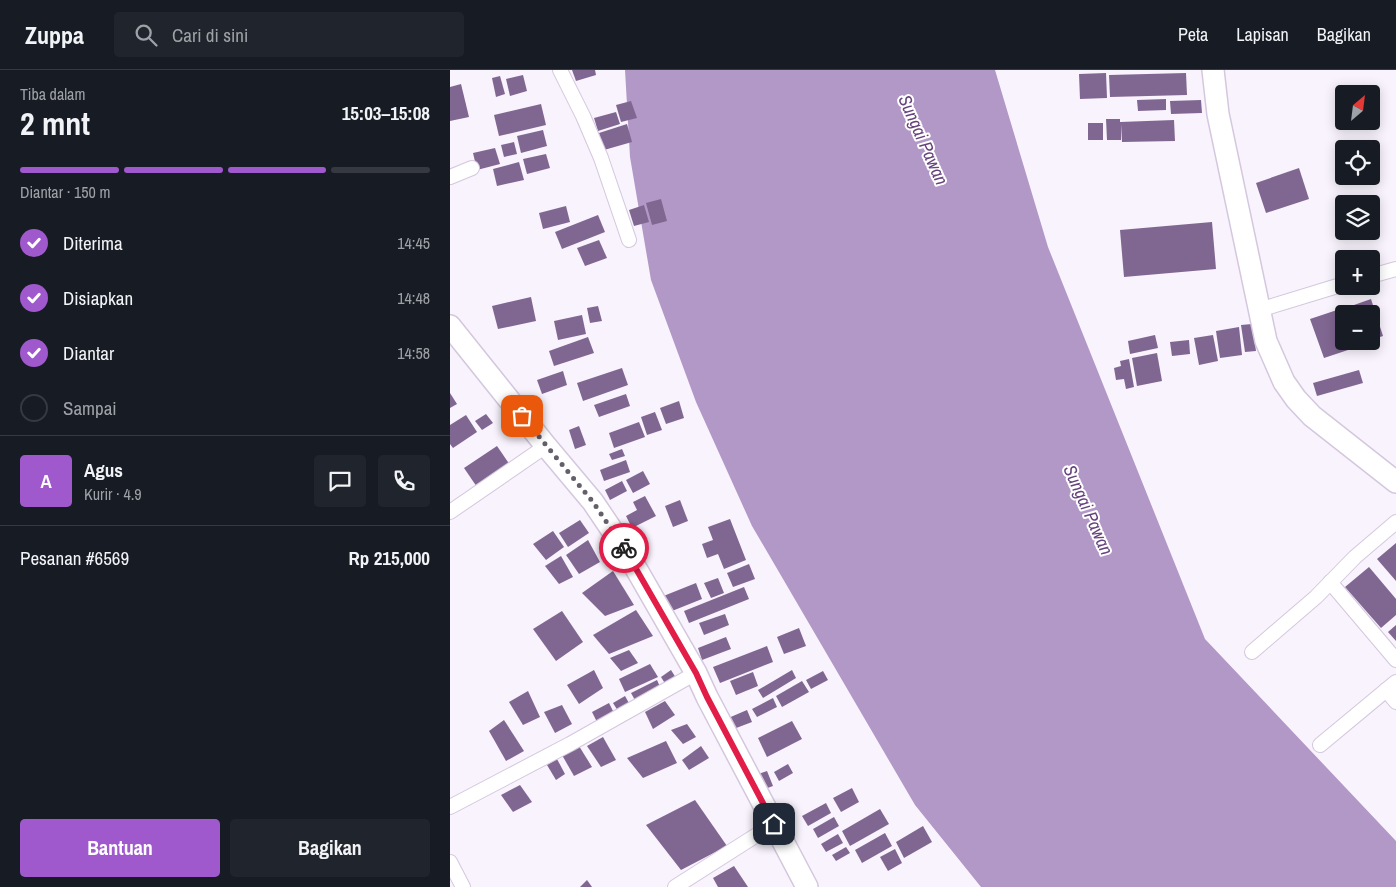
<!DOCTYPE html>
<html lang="id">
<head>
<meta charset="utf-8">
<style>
	:root { --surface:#171b24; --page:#20242c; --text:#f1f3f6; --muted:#9ea1a6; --line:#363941; --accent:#9f59cd }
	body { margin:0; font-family:"Archivo Narrow",sans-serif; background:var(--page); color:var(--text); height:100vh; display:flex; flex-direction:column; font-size:19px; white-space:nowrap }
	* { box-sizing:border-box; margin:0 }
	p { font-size:16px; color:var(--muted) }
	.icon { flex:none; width:28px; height:28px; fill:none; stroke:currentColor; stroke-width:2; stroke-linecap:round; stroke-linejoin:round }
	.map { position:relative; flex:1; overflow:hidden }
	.details { display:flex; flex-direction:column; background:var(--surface); width:450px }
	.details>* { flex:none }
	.needle { width:32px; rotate:28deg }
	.fabs { position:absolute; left:885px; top:15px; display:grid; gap:10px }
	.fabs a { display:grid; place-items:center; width:45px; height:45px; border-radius:5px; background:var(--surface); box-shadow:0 2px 12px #0003; font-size:25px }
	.pin { position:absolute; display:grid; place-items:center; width:42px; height:42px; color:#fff; margin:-21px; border-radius:10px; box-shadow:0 2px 8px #0006 }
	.courier { position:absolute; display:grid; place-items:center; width:50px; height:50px; margin:-25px; border:4px solid #e11d48; border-radius:50%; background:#fff; color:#222; box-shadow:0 1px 6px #0007 }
	.overview em { font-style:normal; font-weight:700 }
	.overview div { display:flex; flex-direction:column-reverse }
	.overview { display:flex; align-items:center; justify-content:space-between; height:85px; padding:0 20px }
	h1 { font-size:32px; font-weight:700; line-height:38px }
	.bar { display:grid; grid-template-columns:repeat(4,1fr); gap:8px 5px; align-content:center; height:60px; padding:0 20px }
	.bar i { height:6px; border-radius:4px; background:var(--line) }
	.bar .active { background:var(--accent) }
	.bar p { grid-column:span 4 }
	.line { display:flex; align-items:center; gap:12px; padding:0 20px; border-top:1px solid var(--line) }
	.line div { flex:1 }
	.round { display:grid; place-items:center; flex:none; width:52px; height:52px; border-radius:5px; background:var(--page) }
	ol { padding:0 20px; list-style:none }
	li { display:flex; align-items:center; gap:15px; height:55px }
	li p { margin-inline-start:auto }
	li .icon { padding:5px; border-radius:50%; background:var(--accent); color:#fff; stroke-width:4 }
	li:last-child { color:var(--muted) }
	li i { width:28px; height:28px; border:2px solid var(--line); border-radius:50% }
	.primary-button { display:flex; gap:10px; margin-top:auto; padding:10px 20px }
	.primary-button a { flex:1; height:58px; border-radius:5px; background:var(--accent); color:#fff; font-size:20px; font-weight:700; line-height:58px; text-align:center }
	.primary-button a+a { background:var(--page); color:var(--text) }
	header { display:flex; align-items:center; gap:30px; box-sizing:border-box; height:70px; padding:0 25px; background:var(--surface); border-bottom:1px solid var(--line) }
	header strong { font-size:24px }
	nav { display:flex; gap:28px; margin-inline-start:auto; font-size:18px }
	.search { width:350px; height:45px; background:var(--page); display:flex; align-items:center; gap:12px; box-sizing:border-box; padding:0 18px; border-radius:5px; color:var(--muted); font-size:19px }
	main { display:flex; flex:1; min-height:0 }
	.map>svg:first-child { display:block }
	.water { fill:#b298c6 }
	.building { fill:#806792 }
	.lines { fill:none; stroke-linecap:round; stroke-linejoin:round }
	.minor-casing { stroke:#d4c7de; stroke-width:16 }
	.primary-casing { stroke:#d4c7de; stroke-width:24 }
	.minor { stroke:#fff; stroke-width:14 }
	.primary { stroke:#fff; stroke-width:21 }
	.done { stroke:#645f68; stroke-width:5; stroke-dasharray:0 9 }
	.route { stroke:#e11d48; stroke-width:6 }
	.labels { text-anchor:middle; stroke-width:4; stroke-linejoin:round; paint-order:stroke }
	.water-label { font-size:18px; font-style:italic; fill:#66437e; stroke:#fff }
</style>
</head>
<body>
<header>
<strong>Zuppa</strong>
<div class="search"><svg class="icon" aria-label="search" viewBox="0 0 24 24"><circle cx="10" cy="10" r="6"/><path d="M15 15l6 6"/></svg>Cari di sini</div>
<nav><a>Peta</a><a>Lapisan</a><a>Bagikan</a></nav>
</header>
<main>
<section class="details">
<div class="overview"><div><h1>2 mnt</h1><p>Tiba dalam</p></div><em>15:03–15:08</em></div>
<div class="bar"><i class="active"></i><i class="active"></i><i class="active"></i><i></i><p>Diantar · 150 m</p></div>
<ol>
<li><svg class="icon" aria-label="check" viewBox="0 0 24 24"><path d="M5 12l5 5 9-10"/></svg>Diterima<p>14:45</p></li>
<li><svg class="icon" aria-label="check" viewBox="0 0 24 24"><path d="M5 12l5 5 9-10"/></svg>Disiapkan<p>14:48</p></li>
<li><svg class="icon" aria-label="check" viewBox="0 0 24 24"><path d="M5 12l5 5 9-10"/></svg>Diantar<p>14:58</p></li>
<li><i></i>Sampai</li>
</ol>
<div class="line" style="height:90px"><b class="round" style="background:var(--accent);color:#fff">A</b><div><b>Agus</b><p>Kurir · 4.9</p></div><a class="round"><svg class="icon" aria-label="chat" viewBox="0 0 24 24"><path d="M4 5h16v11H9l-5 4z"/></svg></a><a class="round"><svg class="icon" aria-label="phone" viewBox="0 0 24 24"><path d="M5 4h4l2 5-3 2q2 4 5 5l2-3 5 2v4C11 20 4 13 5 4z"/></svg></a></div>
<div class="line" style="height:65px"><div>Pesanan #6569</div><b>Rp 215,000</b></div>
<div class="primary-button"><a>Bantuan</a><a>Bagikan</a></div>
</section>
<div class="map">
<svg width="946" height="817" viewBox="0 0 946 817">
	<rect width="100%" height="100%" fill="#f8f3fc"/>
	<path class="water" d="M175 0H545L598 177 755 569 946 771V817H531L465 735 302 456 246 332 201 210 180 87Z"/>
	<g class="building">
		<path d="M122 0H145L146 5 126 11Z"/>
		<path d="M656 3 657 28 630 29 629 4Z"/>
		<path d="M736 3 737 25 660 27 659 5Z"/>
		<path d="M73 5 77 21 60 26 56 9Z"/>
		<path d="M50 6 55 24 46 27 42 8Z"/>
		<path d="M11 14 19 47 0 51V17Z"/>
		<path d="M716 29V40L688 41 687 30Z"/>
		<path d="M751 30 752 43 721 44 720 31Z"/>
		<path d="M181 31 187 48 171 52 166 35Z"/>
		<path d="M91 34 96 55 49 66 44 45Z"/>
		<path d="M166 42 170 54 148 61 144 48Z"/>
		<path d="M656 49H670V52L724 50 725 71 672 72 671 54V70H657Z"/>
		<rect x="638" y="53" width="15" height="17"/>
		<path d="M177 54 182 72 154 80 149 63Z"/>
		<path d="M93 60 97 76 71 83 67 66Z"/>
		<path d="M64 72 67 84 54 87 51 75Z"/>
		<path d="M45 78 50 94 27 100 23 83Z"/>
		<path d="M96 84 100 98 77 104 73 89Z"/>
		<path d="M69 92 74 110 47 116 43 99Z"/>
		<path d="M849 98 859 129 816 143 806 113Z"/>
		<path d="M211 129 217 151 202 155 196 133Z"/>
		<path d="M194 135 199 152 184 156 179 140Z"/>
		<path d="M116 136 120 152 93 159 89 143Z"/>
		<path d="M148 145 155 162 112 179 105 162Z"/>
		<path d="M762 152 766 199 674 207 670 160Z"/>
		<path d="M149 170 157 188 135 196 127 178Z"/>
		<path d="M81 227 86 251 48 259 42 236Z"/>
		<path d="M921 229 933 266 921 270V244H907L904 235Z"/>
		<path d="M902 235 906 244H894V271H915L916 274 874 288 860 249Z"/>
		<path d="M148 236 152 251 140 253 137 238Z"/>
		<path d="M132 245 136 264 108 270 104 251Z"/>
		<path d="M802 254 806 281 795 282 791 255Z"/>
		<path d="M789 257 792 285 770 288 766 261Z"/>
		<path d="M705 265 708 278 680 284 678 271Z"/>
		<path d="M763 265 768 291 749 295 744 268Z"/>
		<path d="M138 267 144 283 104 296 99 281Z"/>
		<path d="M739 270 740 284 722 286 720 272Z"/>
		<path d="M707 283 712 311 687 316 682 288Z"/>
		<path d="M679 289 684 317 676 319 674 309 666 310 664 298 671 296 670 291Z"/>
		<path d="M172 298 178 315 133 331 127 313Z"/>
		<path d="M909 300 913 313 867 326 863 313Z"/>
		<path d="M113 301 117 315 92 324 87 310Z"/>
		<path d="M0 323 7 334 0 338Z"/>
		<path d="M176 324 180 336 149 347 144 335Z"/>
		<path d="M229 331 234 348 216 354 210 338Z"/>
		<path d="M205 342 212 360 197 365 191 347Z"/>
		<path d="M36 344 43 353 32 360 25 351Z"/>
		<path d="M16 345 27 362 3 378 0 374V355Z"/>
		<path d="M189 352 195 367 164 378 159 363Z"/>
		<path d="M129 356 136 375 125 379 119 360Z"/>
		<path d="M47 376 60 395 27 417 14 398Z"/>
		<path d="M172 379 175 386 162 390 159 384Z"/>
		<path d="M176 390 180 402 154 411 150 400Z"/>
		<path d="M193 401 200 414 183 423 176 410Z"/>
		<path d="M172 411 177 421 160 430 155 420Z"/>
		<path d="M195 426 206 446 182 458 176 446 187 440 183 432Z"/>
		<path d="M230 430 238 451 223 457 215 436Z"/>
		<path d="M280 449 296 490 274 499 268 484 257 488 252 474 263 470 258 457Z"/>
		<path d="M130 450 139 463 118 477 109 463Z"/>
		<path d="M103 461 114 477 96 490 83 474Z"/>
		<path d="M138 470 150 492 129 504 116 485Z"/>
		<path d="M946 473V511L927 489Z"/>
		<path d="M111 486 123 507 109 514 95 496Z"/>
		<path d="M299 494 305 509 283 517 277 503Z"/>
		<path d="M919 497 946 529V545L931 558 895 517Z"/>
		<path d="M163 501 184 535 155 546 132 523Z"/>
		<path d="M268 508 274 523 261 528 254 513Z"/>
		<path d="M246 513 252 529 217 543 211 527Z"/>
		<path d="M294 517 299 529 239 553 234 541Z"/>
		<path d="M186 540 203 566 159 584 143 565Z"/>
		<path d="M112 541 133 572 106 591 83 559Z"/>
		<path d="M275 544 279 555 254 565 249 553Z"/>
		<path d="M946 555V571L938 562Z"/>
		<path d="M349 558 356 576 334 584 327 567Z"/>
		<path d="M276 567 281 579 252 590 248 578Z"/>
		<path d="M317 576 323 592 270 613 263 597Z"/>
		<path d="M179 580 188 593 171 601 160 588Z"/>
		<path d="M200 594 208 607 175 622 169 609Z"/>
		<path d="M144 600 153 618 129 634 117 615Z"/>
		<path d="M221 600 226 608 216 615 211 607Z"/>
		<path d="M342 600 346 608 313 628 308 620Z"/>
		<path d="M373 601 378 610 361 619 356 610Z"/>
		<path d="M303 602 308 616 286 625 280 611Z"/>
		<path d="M207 610 211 619 186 632 181 623Z"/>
		<path d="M352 611 359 622 332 637 326 626Z"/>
		<path d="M78 621 90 647 73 655 59 632Z"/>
		<path d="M175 626 180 635 168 641 163 633Z"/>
		<path d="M323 628 327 637 307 647 302 639Z"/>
		<path d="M215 631 225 645 203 659 195 642Z"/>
		<path d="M159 633 164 643 147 652 142 642Z"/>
		<path d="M112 635 122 654 105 663 94 642Z"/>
		<path d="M297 640 302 652 281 660 276 649Z"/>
		<path d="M54 650 74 681 56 691 39 661Z"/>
		<path d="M342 651 352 669 317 687 308 668Z"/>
		<path d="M237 654 246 667 233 674 221 660Z"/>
		<path d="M153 667 166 690 151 697 137 676Z"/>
		<path d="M216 671 227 693 193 708 177 688Z"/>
		<path d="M129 676 142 697 124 706 112 685Z"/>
		<path d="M251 676 259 688 239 700 232 690Z"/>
		<path d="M107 689 115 704 106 710 97 695Z"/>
		<path d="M338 694 343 703 329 711 324 702Z"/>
		<path d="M317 701 323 716 312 720 306 705Z"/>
		<path d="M70 715 82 732 63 742 51 725Z"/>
		<path d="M402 718 409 732 391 742 383 728Z"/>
		<path d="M245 730 277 776 231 800 196 755Z"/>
		<path d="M376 733 381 743 358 756 352 746Z"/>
		<path d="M430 739 439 754 400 776 392 761Z"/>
		<path d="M384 747 389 756 368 768 363 759Z"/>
		<path d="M473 756 482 772 454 788 446 772Z"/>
		<path d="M435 763 442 776 412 793 405 780Z"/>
		<path d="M388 764 393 773 376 782 371 774Z"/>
		<path d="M396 777 400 783 386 791 382 785Z"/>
		<path d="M445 779 452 793 438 801 430 787Z"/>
		<path d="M284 796 298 817H268L263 808Z"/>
		<path d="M137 810 142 817H130Z"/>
	</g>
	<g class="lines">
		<defs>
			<g id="minor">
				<path d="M110 0 133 46 151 88 179 170"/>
				<path d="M0 107 22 98"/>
				<path d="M921 206 946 199"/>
				<path d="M809 240 894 214"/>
				<path d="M0 442 96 376"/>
				<path d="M880 512 946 590"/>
				<path d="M802 582 866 527 905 487 946 452"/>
				<path d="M936 620 946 632"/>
				<path d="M870 675 946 612"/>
				<path d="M0 737 120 674 246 603"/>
				<path d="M0 792 13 817"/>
				<path d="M225 817 324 754"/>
			</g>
			<g id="primary">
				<path d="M763 0 768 44 816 271 834 312 846 329 862 346 946 412"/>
				<path d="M0 256 96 376 143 432 176 481 246 603 257 627 357 817"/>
			</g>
		</defs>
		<use href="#minor" class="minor-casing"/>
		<use href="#primary" class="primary-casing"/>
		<use href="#minor" class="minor"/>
		<use href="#primary" class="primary"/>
	</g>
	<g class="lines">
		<path class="done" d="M72 346 143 432 174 478"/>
		<path class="route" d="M174 478 246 603 257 627 324 754"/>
	</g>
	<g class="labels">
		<g class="water-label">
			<text transform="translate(473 70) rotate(66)" y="6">Sungai Pawan</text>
			<text transform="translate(638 440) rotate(66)" y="6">Sungai Pawan</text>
		</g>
	</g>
</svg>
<div class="fabs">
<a><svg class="needle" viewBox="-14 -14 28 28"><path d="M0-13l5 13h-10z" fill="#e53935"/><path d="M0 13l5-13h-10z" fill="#9ea1a6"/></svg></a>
<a><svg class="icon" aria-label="locate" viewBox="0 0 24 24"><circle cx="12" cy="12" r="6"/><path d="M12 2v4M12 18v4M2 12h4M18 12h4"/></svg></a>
<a><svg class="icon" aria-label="layers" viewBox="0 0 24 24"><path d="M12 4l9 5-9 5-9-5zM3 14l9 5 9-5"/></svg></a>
<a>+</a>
<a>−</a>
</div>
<div class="pin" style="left:72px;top:346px;background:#ea580c"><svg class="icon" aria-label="bag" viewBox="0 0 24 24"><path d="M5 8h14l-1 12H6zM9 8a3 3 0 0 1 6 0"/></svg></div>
<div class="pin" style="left:324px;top:754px;background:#1f2937"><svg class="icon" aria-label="home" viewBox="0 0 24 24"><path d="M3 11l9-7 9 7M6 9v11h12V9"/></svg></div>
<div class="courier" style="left:174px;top:478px"><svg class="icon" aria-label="bike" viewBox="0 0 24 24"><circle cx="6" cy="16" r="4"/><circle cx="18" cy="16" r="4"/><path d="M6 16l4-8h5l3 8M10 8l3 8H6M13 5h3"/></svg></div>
</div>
</main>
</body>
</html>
